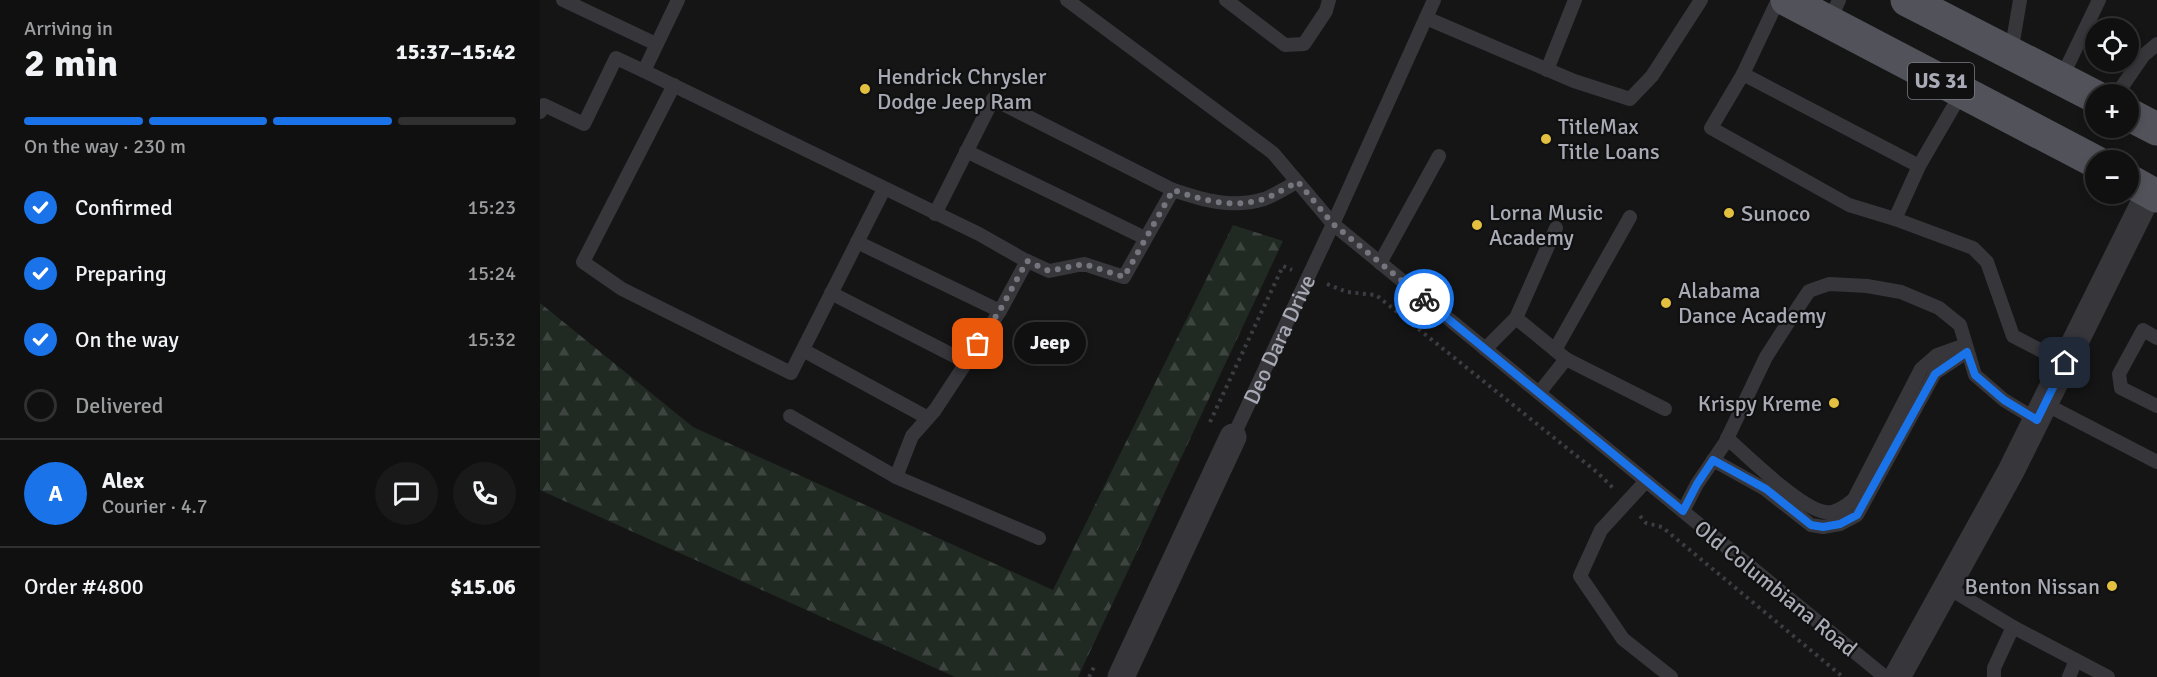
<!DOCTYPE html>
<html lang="en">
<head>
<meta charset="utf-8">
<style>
	:root { --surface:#101010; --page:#191919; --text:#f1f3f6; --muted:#9c9d9f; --line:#303030; --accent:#1a73e8 }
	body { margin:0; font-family:Signika,sans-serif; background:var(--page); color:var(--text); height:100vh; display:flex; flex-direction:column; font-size:22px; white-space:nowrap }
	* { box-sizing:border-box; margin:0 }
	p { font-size:20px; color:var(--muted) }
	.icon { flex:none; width:33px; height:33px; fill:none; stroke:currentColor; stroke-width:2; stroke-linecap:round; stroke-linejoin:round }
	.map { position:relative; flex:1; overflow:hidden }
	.details { display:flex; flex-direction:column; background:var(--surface); width:540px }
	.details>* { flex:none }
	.controls { position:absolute; left:1545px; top:18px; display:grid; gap:12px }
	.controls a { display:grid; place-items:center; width:54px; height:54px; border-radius:50%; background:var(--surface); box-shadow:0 3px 9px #0003,0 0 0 2px var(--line); font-size:30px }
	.pin { position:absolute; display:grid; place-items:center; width:51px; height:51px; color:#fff; margin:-26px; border-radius:12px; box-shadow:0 3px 9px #0006 }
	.courier { position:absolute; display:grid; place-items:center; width:60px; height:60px; margin:-30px; border:4px solid #1a73e8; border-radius:50%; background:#fff; color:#222; box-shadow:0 2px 8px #0007 }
	.bubble { position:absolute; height:42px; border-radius:21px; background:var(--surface); box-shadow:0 3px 9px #0003,0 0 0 2px var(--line); font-size:20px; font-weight:700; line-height:42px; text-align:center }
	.head em { font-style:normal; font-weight:700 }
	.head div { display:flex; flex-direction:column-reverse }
	.head { display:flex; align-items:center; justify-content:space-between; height:102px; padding:0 24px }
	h1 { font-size:39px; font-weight:700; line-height:45px }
	.bar { display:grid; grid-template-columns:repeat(4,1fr); gap:9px 6px; align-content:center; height:72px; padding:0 24px }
	.bar i { height:8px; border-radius:4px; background:var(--line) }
	.bar .on { background:var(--accent) }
	.bar p { grid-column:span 4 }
	.line { display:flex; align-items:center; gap:15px; padding:0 24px; border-top:2px solid var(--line) }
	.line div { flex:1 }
	.round { display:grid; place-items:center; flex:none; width:63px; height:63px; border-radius:32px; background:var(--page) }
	ol { padding:0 24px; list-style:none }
	li { display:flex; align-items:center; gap:18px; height:66px }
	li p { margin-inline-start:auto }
	li .icon { padding:6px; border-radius:50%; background:var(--accent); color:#fff; stroke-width:4 }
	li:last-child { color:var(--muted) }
	li i { width:33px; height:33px; border:3px solid var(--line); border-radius:50% }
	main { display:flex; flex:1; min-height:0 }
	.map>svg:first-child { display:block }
	.forest { fill:url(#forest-firs) }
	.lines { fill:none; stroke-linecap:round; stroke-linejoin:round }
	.path { stroke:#3c3d42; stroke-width:4; stroke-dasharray:3 4.5; stroke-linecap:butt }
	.lane { stroke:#36363b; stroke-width:14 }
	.street { stroke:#36363b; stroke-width:27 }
	.primary { stroke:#52535a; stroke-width:33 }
	.done { stroke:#75767d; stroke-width:6; stroke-dasharray:0 10.8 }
	.route { stroke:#1a73e8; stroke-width:8 }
	.poi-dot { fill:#e3c040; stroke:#101011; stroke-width:2 }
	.labels { text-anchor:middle; stroke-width:4.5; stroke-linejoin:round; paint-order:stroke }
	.shield { fill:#101011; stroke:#7a7c84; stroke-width:1.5 }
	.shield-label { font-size:21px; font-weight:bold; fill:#a8aab5 }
	.poi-label { font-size:22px; fill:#a8aab5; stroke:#101011; text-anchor:start }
	.street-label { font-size:22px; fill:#a8aab5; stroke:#101011 }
</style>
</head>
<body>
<main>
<section class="details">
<div class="head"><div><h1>2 min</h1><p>Arriving in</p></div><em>15:37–15:42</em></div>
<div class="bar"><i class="on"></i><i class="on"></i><i class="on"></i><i></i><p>On the way · 230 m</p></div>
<ol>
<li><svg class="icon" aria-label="check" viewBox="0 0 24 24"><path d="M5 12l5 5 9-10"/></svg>Confirmed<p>15:23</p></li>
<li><svg class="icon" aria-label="check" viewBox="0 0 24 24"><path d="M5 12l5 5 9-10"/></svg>Preparing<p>15:24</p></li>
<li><svg class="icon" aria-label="check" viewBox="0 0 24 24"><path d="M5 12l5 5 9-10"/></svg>On the way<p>15:32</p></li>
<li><i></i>Delivered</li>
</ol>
<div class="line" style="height:108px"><b class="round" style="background:var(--accent);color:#fff">A</b><div><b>Alex</b><p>Courier · 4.7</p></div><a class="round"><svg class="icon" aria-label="chat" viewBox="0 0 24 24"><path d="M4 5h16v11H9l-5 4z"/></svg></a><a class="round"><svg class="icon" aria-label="phone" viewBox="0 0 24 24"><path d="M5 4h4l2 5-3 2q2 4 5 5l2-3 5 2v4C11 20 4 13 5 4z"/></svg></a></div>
<div class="line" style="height:78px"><div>Order #4800</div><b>$15.06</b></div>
</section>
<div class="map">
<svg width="1617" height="677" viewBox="0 0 1617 677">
	<defs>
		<pattern id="forest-firs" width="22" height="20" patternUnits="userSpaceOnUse" patternTransform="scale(1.5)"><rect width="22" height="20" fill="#212923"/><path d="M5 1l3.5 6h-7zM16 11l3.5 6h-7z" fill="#3e4541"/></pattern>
	</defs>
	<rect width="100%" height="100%" fill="#151516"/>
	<path class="forest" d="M693 225 743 241 538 677H415L0 490V303L153 427 513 590Z"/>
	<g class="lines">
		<g class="path">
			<path d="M787 284 807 292 836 295 1058 473 1074 489"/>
			<path d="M670 422 743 266 752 270"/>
			<path d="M1100 516 1106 523 1122 527 1303 677"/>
			<path d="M549 677 554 667"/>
		</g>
		<g class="lane">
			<path d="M23 0 116 44"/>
			<path d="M527 0 733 153 793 224 1345 677"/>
			<path d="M686 0 745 45 764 44 786 11 789 0"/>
			<path d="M1238 0 1203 74 1379 166 1422 92"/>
			<path d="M886 18 1034 81 1090 99 1112 76 1161 0"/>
			<path d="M1289 22 1299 0"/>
			<path d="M1471 53 1480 0"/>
			<path d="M1007 70 1035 0"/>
			<path d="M104 71 439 234 483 259 509 271 544 264 584 277 633 190C663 200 692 209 724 199 735 195 747 187 757 182"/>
			<path d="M1203 74 1171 128 1309 205 1355 219"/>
			<path d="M1521 79 1559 0"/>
			<path d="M134 85 43 262 82 289 251 373 344 189"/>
			<path d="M1577 94 1603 56 1617 44"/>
			<path d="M0 112 4 105 44 124 76 58 104 71 138 0"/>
			<path d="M426 151 605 238"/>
			<path d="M1379 166 1355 219 1433 248 1447 262 1473 336 1525 363"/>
			<path d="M395 214 453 99 633 190"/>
			<path d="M317 242 460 311"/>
			<path d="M487 261 460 311 395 410 372 436 356 477 499 538"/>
			<path d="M840 263 899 156"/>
			<path d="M291 293 426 362"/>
			<path d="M976 318 1026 359 999 393"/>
			<path d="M1617 338 1603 330 1579 374 1581 388 1617 406"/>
			<path d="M945 349 976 318 1016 228"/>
			<path d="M263 350 388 418"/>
			<path d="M1015 350 1090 217"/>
			<path d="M1026 359 1125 409"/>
			<path d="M1505 404 1617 462"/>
			<path d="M250 416 356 477"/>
			<path id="s1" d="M693 437 793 224 894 0"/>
			<path d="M1187 438C1207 456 1261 509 1285 512 1296 514 1306 506 1314 499L1381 369 1397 355 1425 345"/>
			<path d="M1173 460 1225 489 1271 525 1283 527 1300 524 1317 515 1395 373 1427 352"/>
			<path d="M1106 481 1061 530 1040 576 1083 639 1131 677"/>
			<path d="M1143 511 1157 484 1185 443 1226 357 1251 318 1269 291 1289 284 1327 286 1361 292 1399 308 1420 325 1435 375 1464 400 1497 420"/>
			<path d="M1407 587 1473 627 1454 668V677"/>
			<path d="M1473 627 1568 677"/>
			<path d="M1529 677 1536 660"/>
		</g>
		<g class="street">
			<path d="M581 677 693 437"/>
			<path d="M1357 677 1471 471 1610 191"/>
		</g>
		<g class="primary">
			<path d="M1247 0 1556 162"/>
			<path d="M1367 0 1556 97"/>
			<path d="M1588 114 1617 129"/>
			<path d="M1588 180 1617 196"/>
		</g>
	</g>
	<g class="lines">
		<path class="done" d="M438 344 460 310 487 261 509 271 544 264 584 277 633 190C663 200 692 209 724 199 735 195 747 187 758 182L793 224 884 299"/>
		<path class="route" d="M884 299 1143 511 1157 484 1173 460 1226 489 1271 525 1283 527 1300 524 1317 515 1395 374 1427 352 1435 375 1464 400 1497 420 1525 363"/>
	</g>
	<g class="poi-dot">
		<circle cx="325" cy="89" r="6"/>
		<circle cx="1006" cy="139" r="6"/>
		<circle cx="1189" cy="213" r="6"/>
		<circle cx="937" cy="225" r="6"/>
		<circle cx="1126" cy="303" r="6"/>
		<circle cx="1294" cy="403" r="6"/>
		<circle cx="1572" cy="586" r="6"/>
	</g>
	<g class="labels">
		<rect class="shield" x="1368" y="63" width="66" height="36" rx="4.5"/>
		<g class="shield-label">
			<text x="1401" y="88">US 31</text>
		</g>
		<g class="poi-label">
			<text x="337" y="84">Hendrick Chrysler<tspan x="337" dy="25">Dodge Jeep Ram</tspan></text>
			<text x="1018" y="134">TitleMax<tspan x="1018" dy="25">Title Loans</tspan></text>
			<text x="949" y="220">Lorna Music<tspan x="949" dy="25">Academy</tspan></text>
			<text x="1201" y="221">Sunoco</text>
			<text x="1138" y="298">Alabama<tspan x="1138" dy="25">Dance Academy</tspan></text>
			<text x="1282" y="411" text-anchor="end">Krispy Kreme</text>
			<text x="1560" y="594" text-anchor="end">Benton Nissan</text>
		</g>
		<g class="street-label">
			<text dy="8" stroke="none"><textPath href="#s1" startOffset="108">Deo Dara Drive</textPath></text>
			<text transform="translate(1236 588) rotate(39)" y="8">Old Columbiana Road</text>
		</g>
	</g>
</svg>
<div class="controls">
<a><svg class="icon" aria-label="locate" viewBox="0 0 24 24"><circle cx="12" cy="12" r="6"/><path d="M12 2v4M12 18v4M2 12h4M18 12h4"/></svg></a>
<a>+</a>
<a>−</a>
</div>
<div class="pin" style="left:438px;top:344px;background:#ea580c"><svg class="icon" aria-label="bag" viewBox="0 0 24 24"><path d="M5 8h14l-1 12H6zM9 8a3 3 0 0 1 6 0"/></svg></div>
<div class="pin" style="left:1525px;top:363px;background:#1f2937"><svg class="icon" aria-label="home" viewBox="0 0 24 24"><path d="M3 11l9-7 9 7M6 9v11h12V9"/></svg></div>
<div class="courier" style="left:884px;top:299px"><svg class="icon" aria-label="bike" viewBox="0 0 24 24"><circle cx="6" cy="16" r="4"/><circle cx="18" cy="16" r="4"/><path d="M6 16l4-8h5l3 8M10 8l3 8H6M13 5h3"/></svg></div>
<div class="bubble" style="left:474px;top:322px;width:72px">Jeep</div>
</div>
</main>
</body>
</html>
